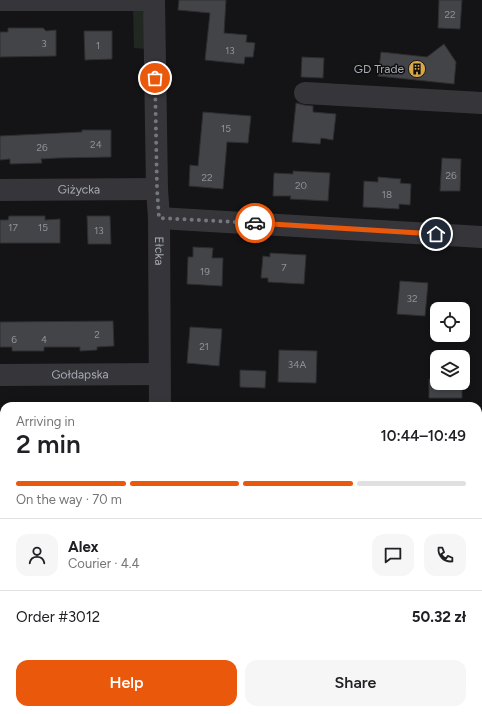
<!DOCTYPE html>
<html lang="en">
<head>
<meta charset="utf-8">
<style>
	:root { --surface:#fff; --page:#f6f6f6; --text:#202124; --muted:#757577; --line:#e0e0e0; --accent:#ea580c }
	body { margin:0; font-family:Figtree,sans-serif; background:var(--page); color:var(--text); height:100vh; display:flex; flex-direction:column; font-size:15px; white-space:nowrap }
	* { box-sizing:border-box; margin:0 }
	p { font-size:13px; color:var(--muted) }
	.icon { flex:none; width:22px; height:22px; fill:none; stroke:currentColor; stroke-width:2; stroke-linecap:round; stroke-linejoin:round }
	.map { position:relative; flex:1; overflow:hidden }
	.panel { position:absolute; left:0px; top:402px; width:482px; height:312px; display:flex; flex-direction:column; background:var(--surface); border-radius:12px 12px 0 0; box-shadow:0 2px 6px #0003 }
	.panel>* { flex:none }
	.fabs { position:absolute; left:430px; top:302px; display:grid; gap:8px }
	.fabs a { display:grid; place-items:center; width:40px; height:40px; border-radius:8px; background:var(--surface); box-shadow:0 2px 6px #0003; font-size:20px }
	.pin { position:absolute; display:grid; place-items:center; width:34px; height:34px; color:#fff; margin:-17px; border:2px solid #fff; border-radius:50%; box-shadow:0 1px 4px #0007 }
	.courier { position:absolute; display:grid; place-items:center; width:40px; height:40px; margin:-20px; border:3px solid #ea580c; border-radius:50%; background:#fff; color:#222; box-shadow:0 1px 5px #0007 }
	.headline em { font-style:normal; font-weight:600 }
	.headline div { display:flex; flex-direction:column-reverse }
	.headline { display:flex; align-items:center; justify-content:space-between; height:68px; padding:0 16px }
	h1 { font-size:26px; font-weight:600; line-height:30px }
	.bar { display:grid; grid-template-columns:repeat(4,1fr); gap:6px 4px; align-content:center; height:48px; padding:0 16px }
	.bar i { height:5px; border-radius:3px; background:var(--line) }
	.bar .on { background:var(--accent) }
	.bar p { grid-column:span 4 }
	.line { display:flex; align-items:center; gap:10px; padding:0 16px; border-top:1px solid var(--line) }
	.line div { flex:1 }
	.round { display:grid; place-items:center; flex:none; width:42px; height:42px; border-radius:12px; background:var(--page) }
	.button { display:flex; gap:8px; margin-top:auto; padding:8px 16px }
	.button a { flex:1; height:46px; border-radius:12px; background:var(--accent); color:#fff; font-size:16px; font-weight:600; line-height:46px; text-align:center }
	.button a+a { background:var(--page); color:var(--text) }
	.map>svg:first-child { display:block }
	.green { fill:#212822 }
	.building { fill:#434448; stroke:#2e2e31 }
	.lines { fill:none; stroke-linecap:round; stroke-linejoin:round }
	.minor { stroke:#36363a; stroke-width:22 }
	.done { stroke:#74777d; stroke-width:4; stroke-dasharray:0 7.2 }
	.route { stroke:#ea580c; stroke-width:5 }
	.labels { text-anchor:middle; stroke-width:3; stroke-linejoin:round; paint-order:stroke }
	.number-label { font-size:10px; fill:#8f9299 }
	.poi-label { font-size:12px; fill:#a8acb4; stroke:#0f0f11; text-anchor:end }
	.street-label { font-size:12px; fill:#a8acb4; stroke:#0f0f11 }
</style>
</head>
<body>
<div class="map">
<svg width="482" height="714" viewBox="0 0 482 714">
	<rect width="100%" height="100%" fill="#141416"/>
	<path class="green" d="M133 6 143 10 147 49 134 48Z"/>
	<g class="building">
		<path d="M179 0H226L224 33 247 35 246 42 255 43 253 57H245L244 64 205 60 210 13 178 10Z"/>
		<path d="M439 0H462L460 29 438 28Z"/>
		<path d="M8 28H43L46 31 56 30V56L0 57V32H8Z"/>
		<path d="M84 31H112V59L85 60Z"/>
		<path d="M444 44 456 62 454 84 378 76 381 52 427 57Z"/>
		<path d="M302 57 324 58 323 78 301 77Z"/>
		<path d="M296 103 304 105 313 106V112L336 114 333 140 321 138 320 144 292 142Z"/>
		<path d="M203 112 251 116 248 143 227 142 223 189 189 186 190 165 198 166Z"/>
		<path d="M82 130H111V157L58 158 41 159 42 163 10 164V159L0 160V136L82 132Z"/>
		<path d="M442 158 461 159 460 191H440Z"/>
		<path d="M293 171 330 173 328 201 290 199 291 196H273L274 173 293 174Z"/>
		<path d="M378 177 401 179 400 183 411 184 410 205 399 204V209L363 207 364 181 378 182Z"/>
		<path d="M9 216H45V220L60 219V243H0V220H8Z"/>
		<path d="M87 216H110L111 244H88Z"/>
		<path d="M193 247 213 248 212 258H223L222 286 187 284 188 257H193Z"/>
		<path d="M270 253 306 255 304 284 268 282V278H261L263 256 270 257Z"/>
		<path d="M400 281 428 283 425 316 397 314Z"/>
		<path d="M113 321 114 346 97 347V350L80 351V347H44V351H12V347H0V322Z"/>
		<path d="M190 327 222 329 219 366 187 363Z"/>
		<path d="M279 350 317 351 316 383 278 382Z"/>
		<path d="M240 370 266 371 265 388 240 387Z"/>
		<path d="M429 379H437V383H462V398H429Z"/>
	</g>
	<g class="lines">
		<g class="minor">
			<path d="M0 0H142"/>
			<path id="s1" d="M154 0 157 189 159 218 160 406"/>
			<path d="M305 93 482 103"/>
			<path id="s2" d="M0 190 157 189"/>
			<path d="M159 218 482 237"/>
			<path id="s3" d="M0 375 159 374"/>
			<path d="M0 605 4 608"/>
			<path d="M250 710 264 714"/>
		</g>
	</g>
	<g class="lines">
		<path class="done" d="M155 78 157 189 159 218 255 223"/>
		<path class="route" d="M255 223 436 234"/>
	</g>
	<defs>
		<symbol id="building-disc" viewBox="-11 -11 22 22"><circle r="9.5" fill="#daa748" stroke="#0f0f11"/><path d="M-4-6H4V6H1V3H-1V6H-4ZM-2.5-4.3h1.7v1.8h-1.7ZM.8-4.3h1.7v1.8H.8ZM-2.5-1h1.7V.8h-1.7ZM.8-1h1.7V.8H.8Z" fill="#111"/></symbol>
	</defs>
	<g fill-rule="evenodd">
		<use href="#building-disc" x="407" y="59" width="20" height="20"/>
	</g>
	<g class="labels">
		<g class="number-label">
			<text x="450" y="18">22</text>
			<text x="44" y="47">3</text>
			<text x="98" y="49">1</text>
			<text x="230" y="54">13</text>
			<text x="226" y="132">15</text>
			<text x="96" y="148">24</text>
			<text x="42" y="151">26</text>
			<text x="451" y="179">26</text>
			<text x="207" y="181">22</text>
			<text x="301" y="189">20</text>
			<text x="387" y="198">18</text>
			<text x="13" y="231">17</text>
			<text x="43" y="231">15</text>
			<text x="99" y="234">13</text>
			<text x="284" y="271">7</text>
			<text x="205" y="275">19</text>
			<text x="412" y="302">32</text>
			<text x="97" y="338">2</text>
			<text x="14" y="343">6</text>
			<text x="44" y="343">4</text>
			<text x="204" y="350">21</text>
			<text x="297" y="368">34A</text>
		</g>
		<g class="poi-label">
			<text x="404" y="73">GD Trade</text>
		</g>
		<g class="street-label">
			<text dy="4" stroke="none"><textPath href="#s2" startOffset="79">Giżycka</textPath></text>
			<text dy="4" stroke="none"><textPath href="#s1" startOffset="251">Ełcka</textPath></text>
			<text dy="4" stroke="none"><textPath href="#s3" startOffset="80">Gołdapska</textPath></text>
		</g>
	</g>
</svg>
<div class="fabs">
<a><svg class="icon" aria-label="locate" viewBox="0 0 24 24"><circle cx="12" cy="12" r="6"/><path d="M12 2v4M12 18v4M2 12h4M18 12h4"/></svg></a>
<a><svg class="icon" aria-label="layers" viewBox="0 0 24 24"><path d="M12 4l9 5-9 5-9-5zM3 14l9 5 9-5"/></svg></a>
</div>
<div class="pin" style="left:155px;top:78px;background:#ea580c"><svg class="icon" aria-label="bag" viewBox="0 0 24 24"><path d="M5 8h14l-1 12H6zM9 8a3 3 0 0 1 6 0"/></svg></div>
<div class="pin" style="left:436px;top:234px;background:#1f2937"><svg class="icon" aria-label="home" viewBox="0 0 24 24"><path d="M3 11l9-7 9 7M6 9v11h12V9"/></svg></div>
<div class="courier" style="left:255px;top:223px"><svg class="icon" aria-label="car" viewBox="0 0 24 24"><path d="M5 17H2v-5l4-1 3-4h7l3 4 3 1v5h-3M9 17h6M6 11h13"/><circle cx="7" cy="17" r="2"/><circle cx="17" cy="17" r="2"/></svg></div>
<section class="panel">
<div class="headline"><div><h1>2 min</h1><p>Arriving in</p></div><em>10:44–10:49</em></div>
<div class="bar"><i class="on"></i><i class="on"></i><i class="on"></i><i></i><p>On the way · 70 m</p></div>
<div class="line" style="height:72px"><a class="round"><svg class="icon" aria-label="person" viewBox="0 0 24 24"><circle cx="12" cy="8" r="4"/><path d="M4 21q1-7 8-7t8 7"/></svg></a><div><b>Alex</b><p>Courier · 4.4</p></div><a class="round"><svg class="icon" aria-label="chat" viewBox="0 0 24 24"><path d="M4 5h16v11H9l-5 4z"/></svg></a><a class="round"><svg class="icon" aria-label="phone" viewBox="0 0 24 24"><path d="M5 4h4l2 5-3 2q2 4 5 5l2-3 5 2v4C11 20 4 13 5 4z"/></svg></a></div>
<div class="line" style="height:52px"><div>Order #3012</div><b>50.32 zł</b></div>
<div class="button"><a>Help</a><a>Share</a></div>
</section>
</div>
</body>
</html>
